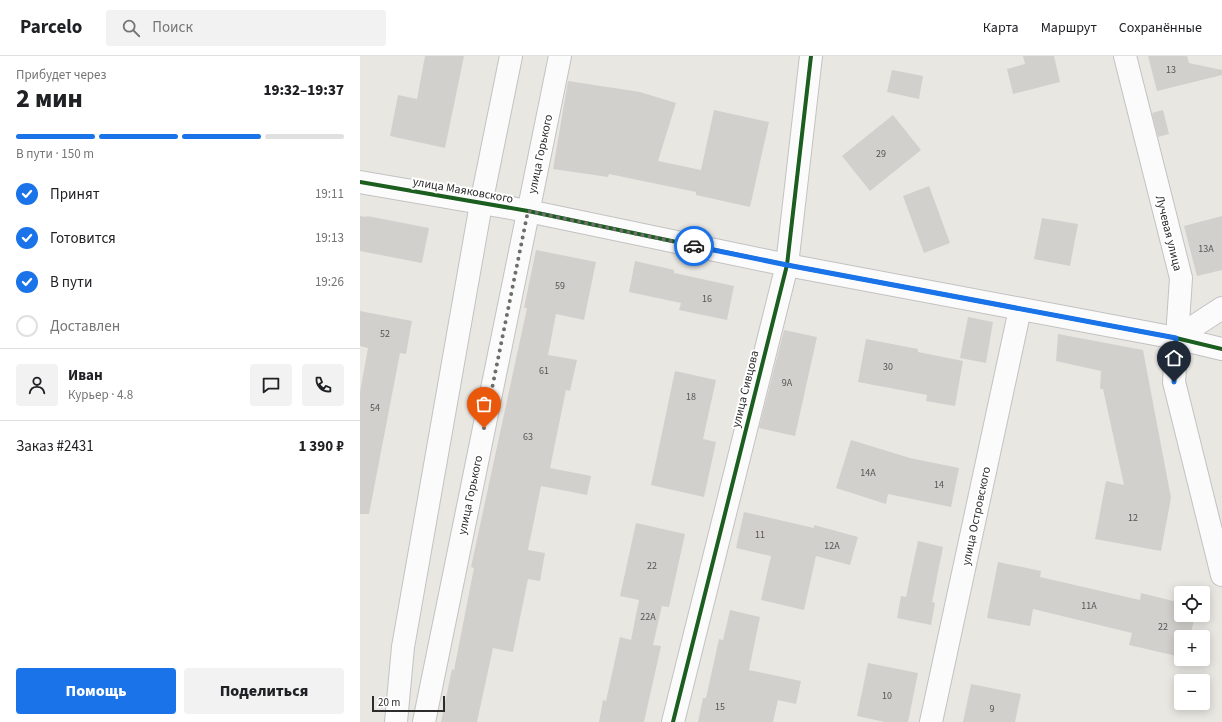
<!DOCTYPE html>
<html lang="ru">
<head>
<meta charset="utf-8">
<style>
	:root { --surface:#fff; --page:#f2f2f2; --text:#202124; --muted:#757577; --line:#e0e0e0; --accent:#1a73e8 }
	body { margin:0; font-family:"Source Sans 3",sans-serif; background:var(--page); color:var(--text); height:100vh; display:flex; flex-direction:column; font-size:15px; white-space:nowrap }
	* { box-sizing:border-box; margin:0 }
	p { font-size:13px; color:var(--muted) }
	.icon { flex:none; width:22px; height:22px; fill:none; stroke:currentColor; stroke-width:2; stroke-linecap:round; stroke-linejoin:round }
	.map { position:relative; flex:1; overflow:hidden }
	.side { display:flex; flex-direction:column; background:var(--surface); width:360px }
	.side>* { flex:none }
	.controls { position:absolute; left:814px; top:530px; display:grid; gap:8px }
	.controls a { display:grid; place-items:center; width:36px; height:36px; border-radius:4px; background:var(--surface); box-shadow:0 2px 10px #0003; font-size:20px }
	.scale { position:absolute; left:12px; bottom:10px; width:73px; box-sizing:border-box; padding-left:4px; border:2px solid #2b2b2b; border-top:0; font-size:11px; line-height:14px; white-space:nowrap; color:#2b2b2b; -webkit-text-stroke:3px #fff; paint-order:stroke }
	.pin { position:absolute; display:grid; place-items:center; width:34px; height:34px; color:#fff; margin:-41px -17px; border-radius:50% 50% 50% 0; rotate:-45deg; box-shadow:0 0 4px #0007 }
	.pin .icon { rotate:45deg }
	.courier { position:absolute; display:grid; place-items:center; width:40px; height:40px; margin:-20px; border:3px solid #1a73e8; border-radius:50%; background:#fff; color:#222; box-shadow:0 1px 5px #0007 }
	.summary em { font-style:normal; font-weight:800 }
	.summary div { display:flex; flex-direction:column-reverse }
	.summary { display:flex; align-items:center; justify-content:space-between; height:68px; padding:0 16px }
	h1 { font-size:26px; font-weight:800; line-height:30px }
	.bar { display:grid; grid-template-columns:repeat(4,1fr); gap:6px 4px; align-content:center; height:48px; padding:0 16px }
	.bar i { height:5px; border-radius:3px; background:var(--line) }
	.bar .active { background:var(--accent) }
	.bar p { grid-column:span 4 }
	.line { display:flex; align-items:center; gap:10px; padding:0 16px; border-top:1px solid var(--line) }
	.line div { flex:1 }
	.round { display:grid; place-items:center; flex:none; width:42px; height:42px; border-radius:4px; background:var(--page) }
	ol { padding:0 16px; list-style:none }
	li { display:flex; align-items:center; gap:12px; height:44px }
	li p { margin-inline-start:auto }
	li .icon { padding:4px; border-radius:50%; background:var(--accent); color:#fff; stroke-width:4 }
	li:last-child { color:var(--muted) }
	li i { width:22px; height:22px; border:2px solid var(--line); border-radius:50% }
	.primary-button { display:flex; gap:8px; margin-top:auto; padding:8px 16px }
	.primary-button a { flex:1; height:46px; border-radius:4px; background:var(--accent); color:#fff; font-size:16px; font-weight:800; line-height:46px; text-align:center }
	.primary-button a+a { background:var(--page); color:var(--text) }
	header { display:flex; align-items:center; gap:24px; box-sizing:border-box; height:56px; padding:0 20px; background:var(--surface); border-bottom:1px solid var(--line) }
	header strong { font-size:19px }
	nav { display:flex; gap:22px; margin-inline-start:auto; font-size:14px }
	.search { width:280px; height:36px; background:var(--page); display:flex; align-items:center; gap:10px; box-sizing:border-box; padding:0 14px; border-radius:4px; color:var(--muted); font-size:15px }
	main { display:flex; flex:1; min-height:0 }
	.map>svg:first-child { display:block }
	.building { fill:#d2d0cd }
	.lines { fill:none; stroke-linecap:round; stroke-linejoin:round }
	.minor-casing { stroke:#c3c2c2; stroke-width:24 }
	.minor { stroke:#fcfbfb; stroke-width:22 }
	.cycleway-casing { stroke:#fff; stroke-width:6 }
	.cycleway { stroke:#1b5e20; stroke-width:4 }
	.done { stroke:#6e6d6b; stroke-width:4; stroke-dasharray:0 7.2 }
	.route { stroke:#1a73e8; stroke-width:5 }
	.labels { text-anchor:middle; stroke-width:4; stroke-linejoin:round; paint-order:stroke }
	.number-label { font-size:10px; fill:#565554 }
	.street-label { font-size:12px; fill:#2b2b2b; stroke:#fff }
</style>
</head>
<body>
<header>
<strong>Parcelo</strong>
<div class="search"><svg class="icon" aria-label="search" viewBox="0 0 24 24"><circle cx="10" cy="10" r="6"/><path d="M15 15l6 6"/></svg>Поиск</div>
<nav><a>Карта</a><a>Маршрут</a><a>Сохранённые</a></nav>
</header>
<main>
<section class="side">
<div class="summary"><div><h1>2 мин</h1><p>Прибудет через</p></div><em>19:32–19:37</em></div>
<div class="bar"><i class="active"></i><i class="active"></i><i class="active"></i><i></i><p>В пути · 150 m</p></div>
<ol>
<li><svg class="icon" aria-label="check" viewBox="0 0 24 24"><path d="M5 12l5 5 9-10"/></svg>Принят<p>19:11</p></li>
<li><svg class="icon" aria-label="check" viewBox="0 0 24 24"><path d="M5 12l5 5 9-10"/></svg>Готовится<p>19:13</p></li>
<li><svg class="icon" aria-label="check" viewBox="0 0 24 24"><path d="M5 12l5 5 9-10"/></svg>В пути<p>19:26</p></li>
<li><i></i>Доставлен</li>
</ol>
<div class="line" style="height:72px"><a class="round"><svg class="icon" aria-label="person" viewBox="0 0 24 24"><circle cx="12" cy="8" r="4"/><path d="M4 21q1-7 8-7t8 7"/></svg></a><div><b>Иван</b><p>Курьер · 4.8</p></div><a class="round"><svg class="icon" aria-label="chat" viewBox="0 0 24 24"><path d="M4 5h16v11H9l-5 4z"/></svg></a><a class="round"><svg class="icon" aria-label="phone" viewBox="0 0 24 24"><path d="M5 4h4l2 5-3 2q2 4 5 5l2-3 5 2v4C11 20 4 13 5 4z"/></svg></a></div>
<div class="line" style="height:52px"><div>Заказ #2431</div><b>1 390 ₽</b></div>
<div class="primary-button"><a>Помощь</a><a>Поделиться</a></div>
</section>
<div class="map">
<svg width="862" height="666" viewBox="0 0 862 666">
	<rect width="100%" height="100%" fill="#e9e7e2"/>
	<g class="building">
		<path d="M65 0H104L85 92 30 80 38 39 57 43Z"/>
		<path d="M663 0H694L700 26 653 38 647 13 665 8Z"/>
		<path d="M788 0H827L829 7 862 14V19L797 35Z"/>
		<path d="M532 14 563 20 559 43 527 36Z"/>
		<path d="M208 25 280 36 316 47 298 105 341 114 354 54 409 66 390 151 336 139V136L249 118 248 121 193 113Z"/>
		<path d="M803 54 809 78 798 81 792 57Z"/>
		<path d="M533 59 561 94 510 135 482 100Z"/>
		<path d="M569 130 590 187 564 197 543 140Z"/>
		<path d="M0 160 6 161 7 160 69 172 62 207 0 195Z"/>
		<path d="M862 160V214L837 220 824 170Z"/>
		<path d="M682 162 718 168 710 210 674 203Z"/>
		<path d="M176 194 236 206 224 264 196 258 188 299 217 304 210 335 206 334 190 412 231 420 227 439 181 430 168 494 185 497 180 525 168 523 153 596 133 592 117 666H81L92 613 94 614 114 512 111 511 167 252H164Z"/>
		<path d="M275 205 314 214V217L374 230 367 264 319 254 321 247 269 236Z"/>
		<path d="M0 255 52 265 46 298 40 297 9 458H0V336L8 292 0 290Z"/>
		<path d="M608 261 633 266 626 307 600 302Z"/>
		<path d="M424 274 457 281 435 380 399 372Z"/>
		<path d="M698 278 783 294 811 442 801 495 735 483 746 425 764 429 743 333H740L741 315 696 305Z"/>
		<path d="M506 283 558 293V296L603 305 595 350 566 345 567 339 498 326Z"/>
		<path d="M315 315 356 324 343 383 356 386 344 441 291 429Z"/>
		<path d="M491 384 550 402 599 412 591 451 528 438 526 448 476 432Z"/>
		<path d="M384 456 454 472V469L498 481 490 509 456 500 444 554 401 544 411 500 376 492Z"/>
		<path d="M276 467 325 478 309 551 302 550 293 589 301 590 284 666H239L243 644 246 645 260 581 271 584 279 544 260 540Z"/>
		<path d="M558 485 583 491 572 546 575 547 571 569 537 562 541 540 546 541Z"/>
		<path d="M638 506 681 515 680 521 780 544 781 537 821 547V559H835L830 581H821V601L769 589 772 577 673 553 670 570 627 562Z"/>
		<path d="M370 554 400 561 389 614 441 625 436 648 418 644 413 666H338L343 642H346L359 583 363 584Z"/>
		<path d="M508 607 558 617 548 666H525L497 660Z"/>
		<path d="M611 628 661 638 655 666H603Z"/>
	</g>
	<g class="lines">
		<defs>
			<g id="minor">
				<path d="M765 0 821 222 814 326 862 519"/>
				<path d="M0 126 168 155 427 209 816 282 862 293"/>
				<path d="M816 282 862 252"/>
				<path d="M36 666 43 591 121 148 151 0"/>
				<path d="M64 666 200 0"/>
				<path d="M313 666 427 209 451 0"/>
				<path d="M571 666 660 253"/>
			</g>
		</defs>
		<use href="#minor" class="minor-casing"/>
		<use href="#minor" class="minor"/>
		<defs>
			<g id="cycleway">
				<path d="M0 126 168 155 427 209 816 282 862 293"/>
				<path d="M313 666 427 209 451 0"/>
			</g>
		</defs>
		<use href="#cycleway" class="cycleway-casing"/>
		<use href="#cycleway" class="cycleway"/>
	</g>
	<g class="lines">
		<path class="done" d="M124 372 168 155 334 190"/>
		<path class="route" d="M334 190 427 209 816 282 814 326"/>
	</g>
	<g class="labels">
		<g class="number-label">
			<text x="811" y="17">13</text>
			<text x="521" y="101">29</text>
			<text x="846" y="196">13А</text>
			<text x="200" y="233">59</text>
			<text x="347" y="246">16</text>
			<text x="25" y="281">52</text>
			<text x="528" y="314">30</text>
			<text x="184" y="318">61</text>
			<text x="427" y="330">9А</text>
			<text x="331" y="344">18</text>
			<text x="15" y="355">54</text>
			<text x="168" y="384">63</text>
			<text x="508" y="420">14А</text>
			<text x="579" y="432">14</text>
			<text x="773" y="465">12</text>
			<text x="400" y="482">11</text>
			<text x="472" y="493">12А</text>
			<text x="292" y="513">22</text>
			<text x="729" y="553">11А</text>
			<text x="288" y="564">22А</text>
			<text x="803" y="574">22</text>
			<text x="527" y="643">10</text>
			<text x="360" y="654">15</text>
			<text x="632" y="656">9</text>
		</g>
		<g class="street-label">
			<text transform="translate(180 98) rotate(-78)" y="4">улица Горького</text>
			<text transform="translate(103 134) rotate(10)" y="4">улица Маяковского</text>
			<text transform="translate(809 177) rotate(76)" y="4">Лучевая улица</text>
			<text transform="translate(385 333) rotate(-76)" y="4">улица Сивцова</text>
			<text transform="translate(110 439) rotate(-78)" y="4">улица Горького</text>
			<text transform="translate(616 460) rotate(-78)" y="4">улица Островского</text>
		</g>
	</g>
</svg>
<div class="controls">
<a><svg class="icon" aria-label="locate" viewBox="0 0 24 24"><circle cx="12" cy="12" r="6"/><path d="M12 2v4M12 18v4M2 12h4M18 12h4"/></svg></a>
<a>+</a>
<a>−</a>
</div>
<div class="scale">20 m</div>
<div class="pin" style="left:124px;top:372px;background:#ea580c"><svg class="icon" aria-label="bag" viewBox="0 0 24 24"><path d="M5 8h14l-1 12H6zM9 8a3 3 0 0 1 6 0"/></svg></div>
<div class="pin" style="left:814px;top:326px;background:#1f2937"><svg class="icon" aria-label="home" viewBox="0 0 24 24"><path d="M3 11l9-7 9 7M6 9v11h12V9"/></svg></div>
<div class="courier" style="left:334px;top:190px"><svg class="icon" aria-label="car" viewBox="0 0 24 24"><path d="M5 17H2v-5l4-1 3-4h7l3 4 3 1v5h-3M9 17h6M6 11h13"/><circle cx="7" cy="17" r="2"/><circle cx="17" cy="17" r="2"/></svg></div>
</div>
</main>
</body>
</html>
